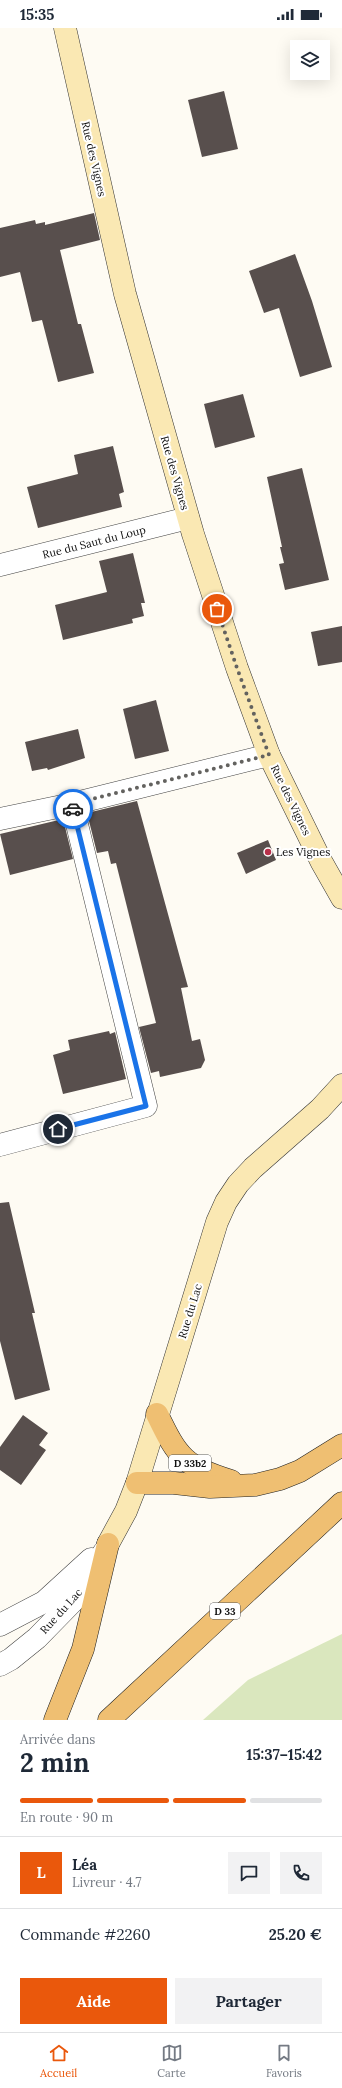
<!DOCTYPE html>
<html lang="fr">
<head>
<meta charset="utf-8">
<style>
	:root { --surface:#fff; --page:#f2f2f3; --text:#1f2937; --muted:#747a83; --line:#e0e1e3; --accent:#ea580c }
	body { margin:0; font-family:Lora,serif; background:var(--page); color:var(--text); height:100vh; display:flex; flex-direction:column; font-size:15px; white-space:nowrap }
	* { box-sizing:border-box; margin:0 }
	p { font-size:13px; color:var(--muted) }
	.icon { flex:none; width:22px; height:22px; fill:none; stroke:currentColor; stroke-width:2; stroke-linecap:round; stroke-linejoin:round }
	.map { position:relative; height:1692px; overflow:hidden }
	.side { display:flex; flex-direction:column; background:var(--surface); flex:1 }
	.side>* { flex:none }
	.fabs { position:absolute; left:290px; top:12px; display:grid; gap:8px }
	.fabs a { display:grid; place-items:center; width:40px; height:40px; border-radius:0px; background:var(--surface); box-shadow:0 4px 16px #0002; font-size:20px }
	.pin { position:absolute; display:grid; place-items:center; width:34px; height:34px; color:#fff; margin:-17px; border:2px solid #fff; border-radius:50%; box-shadow:0 1px 4px #0007 }
	.courier { position:absolute; display:grid; place-items:center; width:40px; height:40px; margin:-20px; border:3px solid #1a73e8; border-radius:50%; background:#fff; color:#222; box-shadow:0 1px 5px #0007 }
	.headline em { font-style:normal; font-weight:800 }
	.headline div { display:flex; flex-direction:column-reverse }
	.headline { display:flex; align-items:center; justify-content:space-between; height:68px; padding:0 20px }
	h1 { font-size:26px; font-weight:800; line-height:30px }
	.bar { display:grid; grid-template-columns:repeat(4,1fr); gap:6px 4px; align-content:center; height:48px; padding:0 20px }
	.bar i { height:5px; border-radius:3px; background:var(--line) }
	.bar .active { background:var(--accent) }
	.bar p { grid-column:span 4 }
	.line { display:flex; align-items:center; gap:10px; padding:0 20px; border-top:1px solid var(--line) }
	.line div { flex:1 }
	.round { display:grid; place-items:center; flex:none; width:42px; height:42px; border-radius:0px; background:var(--page) }
	.action { display:flex; gap:8px; margin-top:auto; padding:8px 20px }
	.action a { flex:1; height:46px; border-radius:0px; background:var(--accent); color:#fff; font-size:16px; font-weight:800; line-height:46px; text-align:center }
	.action a+a { background:var(--page); color:var(--text) }
	.status { display:flex; justify-content:space-between; align-items:center; height:28px; padding:0 20px; background:var(--surface); direction:ltr }
	.status svg { height:11px; fill:currentColor }
	.menu { display:flex; justify-content:space-around; align-items:center; height:56px; border-top:1px solid var(--line); background:var(--surface); font-size:11px; color:var(--muted) }
	.menu a { display:grid; justify-items:center; gap:2px }
	.menu .active { color:var(--accent) }
	.map>svg:first-child { display:block }
	.green { fill:#dae7be }
	.building { fill:#584f4d }
	.lines { fill:none; stroke-linecap:round; stroke-linejoin:round }
	.street-casing { stroke:#434343; stroke-width:23 }
	.secondary-casing { stroke:#323232; stroke-width:23 }
	.primary-casing { stroke:#212121; stroke-width:23 }
	.street { stroke:#fff; stroke-width:22 }
	.secondary { stroke:#fae8b3; stroke-width:22 }
	.primary { stroke:#efbf72; stroke-width:22 }
	.done { stroke:#63625f; stroke-width:4; stroke-dasharray:0 7.2 }
	.route { stroke:#1a73e8; stroke-width:5 }
	.poi-dot { fill:#b8304a; stroke:#fff; stroke-width:1.5 }
	.labels { text-anchor:middle; stroke-width:4; stroke-linejoin:round; paint-order:stroke }
	.shield { fill:#fff; stroke:#585858; stroke-width:1 }
	.shield-label { font-size:10px; font-weight:bold; fill:#101010 }
	.street-label { font-size:11px; fill:#101010; stroke:#fff }
	.poi-label { font-size:11px; fill:#101010; stroke:#fff; text-anchor:start }
</style>
</head>
<body>
<div class="status"><b>15:35</b><svg viewBox="0 0 49 12"><path d="M0 12V9h3v3zM5 12V6h3v6zM10 12V3h3v9zM15 12V0h3v12zM26 1h20v11H26zM47 4h2v5h-2z"/></svg></div>
<div class="map">
<svg width="342" height="1692" viewBox="0 0 342 1692">
	<rect width="100%" height="100%" fill="#fefbf3"/>
	<path class="green" d="M342 1606V1692H203L248 1652Z"/>
	<g class="building">
		<path d="M224 63 238 121 202 129 188 72Z"/>
		<path d="M94 185 100 212 60 222 78 296H81L94 345 58 354 42 292 32 294 20 244 0 249V200L35 192 36 196 45 194V197Z"/>
		<path d="M295 226 312 273 332 339 300 349 279 280 264 285 249 243Z"/>
		<path d="M243 366 255 409 215 420 204 376Z"/>
		<path d="M113 418 124 464 119 466 122 479 38 500 27 459 78 446 74 427Z"/>
		<path d="M302 440 329 552 285 562 279 536 284 535 280 519H282L267 449Z"/>
		<path d="M133 525 145 575H141L144 588 132 591 133 595 63 612 55 577 107 564 99 533Z"/>
		<path d="M342 598V634L318 638 311 604Z"/>
		<path d="M156 672 169 723 135 731 123 681Z"/>
		<path d="M78 701 85 730 48 742 47 740 32 743 25 714Z"/>
		<path d="M137 773 188 959 181 960 192 1013 200 1011 205 1032 201 1040 160 1049 159 1043 151 1045 139 999 156 995 116 835 111 836 108 823 97 825 87 785Z"/>
		<path d="M63 791 73 831 10 847 0 806Z"/>
		<path d="M268 812 276 832 246 846 237 825Z"/>
		<path d="M109 1003 110 1006 115 1004 126 1051 63 1066 53 1027 70 1022 68 1012Z"/>
		<path d="M9 1174 35 1285H32L50 1362 15 1372 0 1313V1175Z"/>
		<path d="M23 1387 48 1405 39 1417 46 1422 21 1457 0 1442V1419Z"/>
	</g>
	<g class="lines">
		<defs>
			<g id="street">
				<path d="M0 537 188 490"/>
				<path d="M0 791 72 776 269 727"/>
				<path d="M0 1117 146 1078 72 776"/>
				<path d="M0 1597 44 1574 91 1531"/>
				<path d="M0 1637 11 1631 37 1610 79 1567 104 1524"/>
			</g>
			<g id="secondary">
				<path d="M65 0 125 266 193 506 237 640 269 727 321 833 342 870"/>
				<path d="M108 1516 126 1483 137 1455 217 1194 226 1174 238 1156 253 1140 320 1081 342 1057"/>
			</g>
			<g id="primary">
				<path d="M157 1386C178 1430 184 1438 231 1453"/>
				<path d="M137 1455H174L210 1459 255 1457 280 1451 300 1443 342 1417"/>
				<path d="M55 1692 83 1621 108 1516"/>
				<path d="M109 1692 342 1475"/>
			</g>
		</defs>
		<use href="#street" class="street-casing"/>
		<use href="#secondary" class="secondary-casing"/>
		<use href="#primary" class="primary-casing"/>
		<use href="#street" class="street"/>
		<use href="#secondary" class="secondary"/>
		<use href="#primary" class="primary"/>
	</g>
	<g class="lines">
		<path class="done" d="M73 781 72 776 269 727 237 640 217 581"/>
		<path class="route" d="M58 1101 146 1078 73 781"/>
	</g>
	<circle class="poi-dot" cx="268" cy="824" r="4"/>
	<g class="labels">
		<g class="shield">
			<rect x="169" y="1427" width="42" height="16" rx="3"/>
			<rect x="210" y="1575" width="30" height="16" rx="3"/>
		</g>
		<g class="shield-label">
			<text x="190" y="1439">D 33b2</text>
			<text x="225" y="1587">D 33</text>
		</g>
		<g class="street-label">
			<text transform="translate(94 131) rotate(77)" y="4">Rue des Vignes</text>
			<text transform="translate(175 445) rotate(74)" y="4">Rue des Vignes</text>
			<text transform="translate(94 514) rotate(-14)" y="4">Rue du Saut du Loup</text>
			<text transform="translate(291 772) rotate(64)" y="4">Rue des Vignes</text>
			<text transform="translate(190 1283) rotate(-73)" y="4">Rue du Lac</text>
			<text transform="translate(61 1583) rotate(-48)" y="4">Rue du Lac</text>
		</g>
		<g class="poi-label">
			<text x="276" y="828">Les Vignes</text>
		</g>
	</g>
</svg>
<div class="fabs">
<a><svg class="icon" aria-label="layers" viewBox="0 0 24 24"><path d="M12 4l9 5-9 5-9-5zM3 14l9 5 9-5"/></svg></a>
</div>
<div class="pin" style="left:217px;top:581px;background:#ea580c"><svg class="icon" aria-label="bag" viewBox="0 0 24 24"><path d="M5 8h14l-1 12H6zM9 8a3 3 0 0 1 6 0"/></svg></div>
<div class="pin" style="left:58px;top:1101px;background:#1f2937"><svg class="icon" aria-label="home" viewBox="0 0 24 24"><path d="M3 11l9-7 9 7M6 9v11h12V9"/></svg></div>
<div class="courier" style="left:73px;top:781px"><svg class="icon" aria-label="car" viewBox="0 0 24 24"><path d="M5 17H2v-5l4-1 3-4h7l3 4 3 1v5h-3M9 17h6M6 11h13"/><circle cx="7" cy="17" r="2"/><circle cx="17" cy="17" r="2"/></svg></div>
</div>
<section class="side">
<div class="headline"><div><h1>2 min</h1><p>Arrivée dans</p></div><em>15:37–15:42</em></div>
<div class="bar"><i class="active"></i><i class="active"></i><i class="active"></i><i></i><p>En route · 90 m</p></div>
<div class="line" style="height:72px"><b class="round" style="background:var(--accent);color:#fff">L</b><div><b>Léa</b><p>Livreur · 4.7</p></div><a class="round"><svg class="icon" aria-label="chat" viewBox="0 0 24 24"><path d="M4 5h16v11H9l-5 4z"/></svg></a><a class="round"><svg class="icon" aria-label="phone" viewBox="0 0 24 24"><path d="M5 4h4l2 5-3 2q2 4 5 5l2-3 5 2v4C11 20 4 13 5 4z"/></svg></a></div>
<div class="line" style="height:52px"><div>Commande #2260</div><b>25.20 €</b></div>
<div class="action"><a>Aide</a><a>Partager</a></div>
</section>
<nav class="menu">
<a class="active"><svg class="icon" aria-label="home" viewBox="0 0 24 24"><path d="M3 11l9-7 9 7M6 9v11h12V9"/></svg>Accueil</a>
<a><svg class="icon" aria-label="map" viewBox="0 0 24 24"><path d="M3 6l6-2 6 2 6-2v14l-6 2-6-2-6 2zM9 4v14M15 6v14"/></svg>Carte</a>
<a><svg class="icon" aria-label="saved" viewBox="0 0 24 24"><path d="M7 4h10v16l-5-4-5 4z"/></svg>Favoris</a>
</nav>
</body>
</html>
